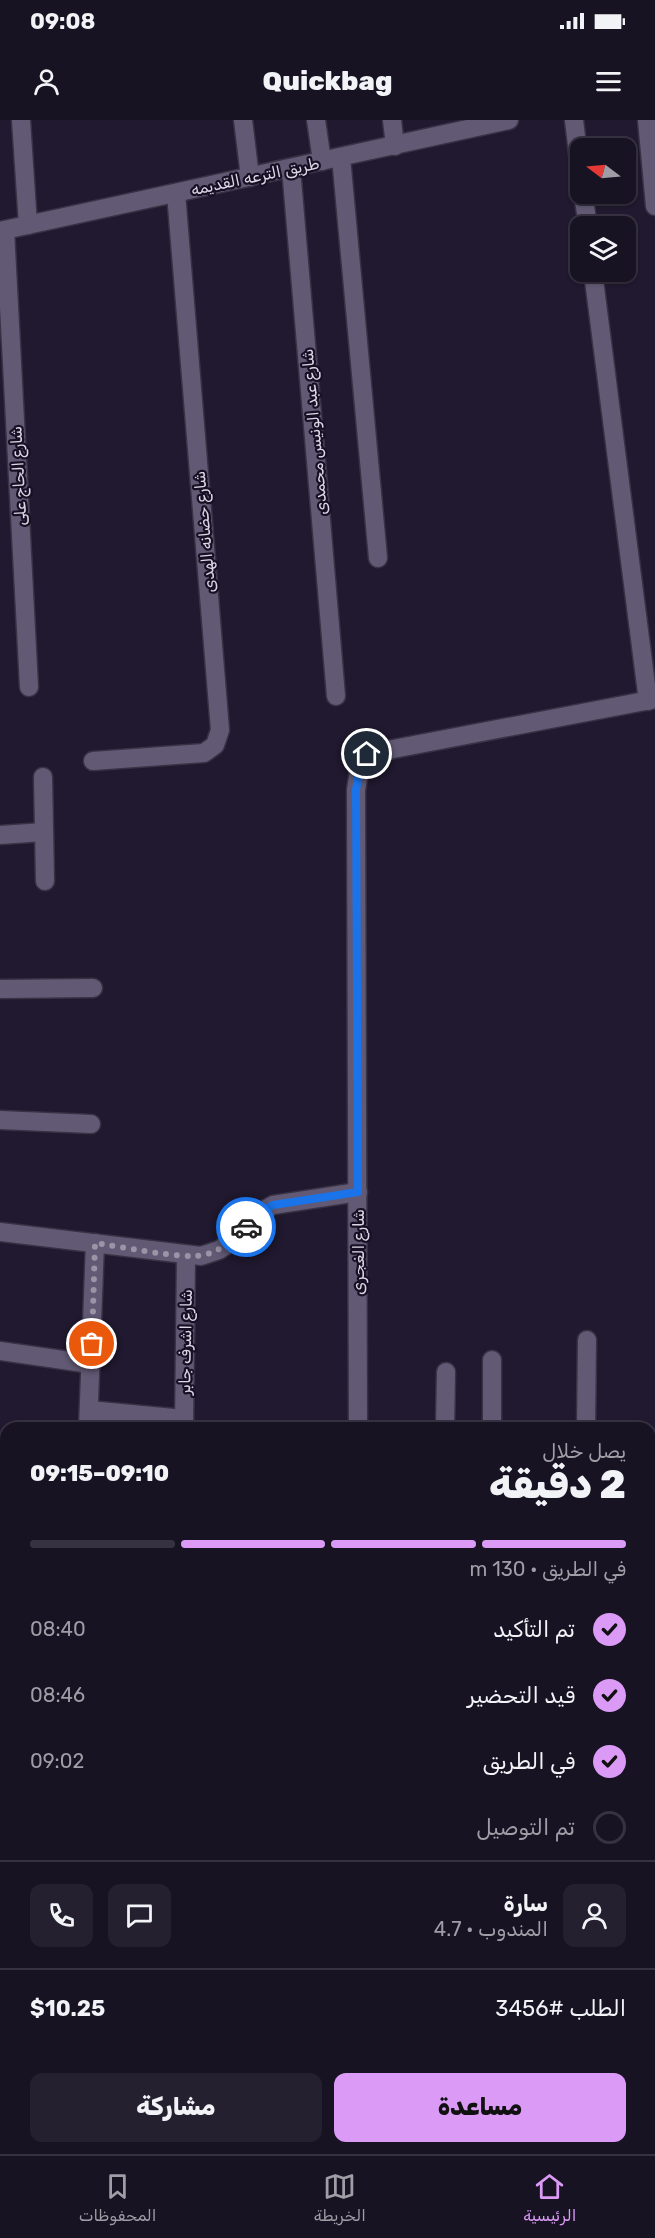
<!DOCTYPE html>
<html lang="ar">
<head>
<meta charset="utf-8">
<style>
	:root { --surface:#181323; --page:#252030; --text:#f1f3f6; --muted:#9f9ea6; --line:#363241; --accent:#da9af6 }
	body { margin:0; font-family:Rubik,Vazirmatn,sans-serif; background:var(--page); color:var(--text); direction:rtl; height:100vh; display:flex; flex-direction:column; font-size:22px; white-space:nowrap }
	* { box-sizing:border-box; margin:0 }
	p { font-size:20px; color:var(--muted) }
	.icon { flex:none; width:33px; height:33px; fill:none; stroke:currentColor; stroke-width:2; stroke-linecap:round; stroke-linejoin:round }
	.map { position:relative; flex:1; overflow:hidden; direction:ltr }
	.side { position:absolute; left:0px; top:1302px; width:656px; height:732px; display:flex; flex-direction:column; background:var(--surface); border-radius:18px 18px 0 0; box-shadow:0 2px 4px #0004,0 0 0 2px var(--line); direction:rtl }
	.side>* { flex:none }
	.needle { width:39px; rotate:286deg }
	.tools { position:absolute; left:570px; top:18px; display:grid; gap:12px }
	.tools a { display:grid; place-items:center; width:66px; height:66px; border-radius:12px; background:var(--surface); box-shadow:0 2px 4px #0004,0 0 0 2px var(--line); font-size:30px }
	.pin { position:absolute; display:grid; place-items:center; width:51px; height:51px; color:#fff; margin:-26px; border:3px solid #fff; border-radius:50%; box-shadow:0 2px 6px #0007 }
	.courier { position:absolute; display:grid; place-items:center; width:60px; height:60px; margin:-30px; border:4px solid #1a73e8; border-radius:50%; background:#fff; color:#222; box-shadow:0 2px 8px #0007 }
	.summary em { font-style:normal; font-weight:800 }
	.summary div { display:flex; flex-direction:column-reverse }
	.summary { display:flex; align-items:center; justify-content:space-between; height:102px; padding:0 30px }
	h1 { font-size:39px; font-weight:800; line-height:45px }
	.bar { display:grid; grid-template-columns:repeat(4,1fr); gap:9px 6px; align-content:center; height:72px; padding:0 30px }
	.bar i { height:8px; border-radius:4px; background:var(--line) }
	.bar .active { background:var(--accent) }
	.bar p { grid-column:span 4 }
	.line { display:flex; align-items:center; gap:15px; padding:0 30px; border-top:2px solid var(--line) }
	.line div { flex:1 }
	.round { display:grid; place-items:center; flex:none; width:63px; height:63px; border-radius:12px; background:var(--page) }
	ol { padding:0 30px; list-style:none }
	li { display:flex; align-items:center; gap:18px; height:66px }
	li p { margin-inline-start:auto }
	li .icon { padding:6px; border-radius:50%; background:var(--accent); color:#111; stroke-width:4 }
	li:last-child { color:var(--muted) }
	li i { width:33px; height:33px; border:3px solid var(--line); border-radius:50% }
	.button { display:flex; gap:12px; margin-top:auto; padding:12px 30px }
	.button a { flex:1; height:69px; border-radius:12px; background:var(--accent); color:#111; font-size:24px; font-weight:800; line-height:69px; text-align:center }
	.button a+a { background:var(--page); color:var(--text) }
	.status { display:flex; justify-content:space-between; align-items:center; height:42px; padding:0 30px; background:var(--surface); direction:ltr }
	.status svg { height:16px; fill:currentColor }
	header { display:flex; justify-content:space-between; align-items:center; height:78px; padding:0 30px; background:var(--surface); font-size:27px; font-weight:800 }
	.tab-bar { display:flex; justify-content:space-around; align-items:center; height:84px; border-top:2px solid var(--line); background:var(--surface); font-size:16px; color:var(--muted) }
	.tab-bar a { display:grid; justify-items:center; gap:3px }
	.tab-bar .active { color:var(--accent) }
	.map>svg:first-child { display:block }
	.lines { fill:none; stroke-linecap:round; stroke-linejoin:round }
	.minor-casing { stroke:#383245; stroke-width:21 }
	.minor { stroke:#625a75; stroke-width:18 }
	.done { stroke:#9a94a6; stroke-width:6; stroke-dasharray:0 10.8 }
	.route { stroke:#1a73e8; stroke-width:8 }
	.labels { text-anchor:middle; stroke-width:4.5; stroke-linejoin:round; paint-order:stroke }
	.street-label { font-size:16px; fill:#dbd6e6; stroke:#171025 }
</style>
</head>
<body>
<div class="status"><b>09:08</b><svg viewBox="0 0 49 12"><path d="M0 12V9h3v3zM5 12V6h3v6zM10 12V3h3v9zM15 12V0h3v12zM26 1h20v11H26zM47 4h2v5h-2z"/></svg></div>
<header><svg class="icon" aria-label="menu" viewBox="0 0 24 24"><path d="M4 6h16M4 12h16M4 18h16"/></svg>Quickbag<svg class="icon" aria-label="person" viewBox="0 0 24 24"><circle cx="12" cy="8" r="4"/><path d="M4 21q1-7 8-7t8 7"/></svg></header>
<div class="map">
<svg width="655" height="2034" viewBox="0 0 655 2034">
	<rect width="100%" height="100%" fill="#20192f"/>
	<g class="lines">
		<defs>
			<g id="minor">
				<path d="M21 0 28 105"/>
				<path d="M243 0 250 57"/>
				<path d="M316 0 322 41"/>
				<path d="M392 0 395 26"/>
				<path d="M574 0 580 50"/>
				<path d="M647 0 655 86"/>
				<path d="M341 37 378 438"/>
				<path d="M291 48 336 576"/>
				<path d="M583 74 588 106"/>
				<path d="M5 110 29 567"/>
				<path d="M0 111 509 0"/>
				<path d="M593 152 648 581"/>
				<path d="M93 641 204 633 215 625 220 610 176 73"/>
				<path d="M43 657 45 761"/>
				<path d="M0 715 44 712"/>
				<path d="M0 869 93 868"/>
				<path d="M0 1000 91 1004"/>
				<path d="M0 1112 201 1136 219 1130 231 1122 259 1093 273 1085 358 1072"/>
				<path d="M0 1231 91 1244"/>
				<path d="M492 1240V1308"/>
				<path d="M89 1290 184 1299"/>
				<path d="M88 1308 95 1123"/>
				<path d="M184 1308 186 1136"/>
				<path d="M358 1308 356 670 360 645 367 634 655 579"/>
				<path d="M445 1308 446 1252"/>
				<path d="M586 1308 587 1220"/>
				<path d="M0 1365 6 1366"/>
				<path d="M0 1520 6 1522"/>
				<path d="M0 1636 6 1638"/>
				<path d="M0 1724 6 1725"/>
				<path d="M650 1807 655 1491"/>
				<path d="M0 1841 6 1842"/>
				<path d="M0 1917 6 1918"/>
				<path d="M650 1999 655 1997"/>
				<path d="M0 2014H6"/>
				<path d="M494 2028V2034"/>
				<path d="M175 2034V2028"/>
				<path d="M245 2034V2028"/>
				<path d="M347 2034V2028"/>
				<path d="M436 2034V2028"/>
				<path d="M531 2034 551 2028"/>
			</g>
		</defs>
		<use href="#minor" class="minor-casing"/>
		<use href="#minor" class="minor"/>
	</g>
	<g class="lines">
		<path class="done" d="M92 1224 95 1123C119 1126 184 1140 203 1135 221 1131 233 1120 246 1107"/>
		<path class="route" d="M246 1107 259 1093 273 1085 358 1072 356 670 360 645 367 634"/>
	</g>
	<g class="labels">
		<g class="street-label">
			<text transform="translate(255 56) rotate(-12)" y="6">طريق الترعه القديمه</text>
			<text transform="translate(314 312) rotate(-95)" y="6">شارع عبد الونيس محمدى</text>
			<text transform="translate(18 356) rotate(-93)" y="6">شارع الحاج على</text>
			<text transform="translate(204 412) rotate(-95)" y="6">شارع حضانه الهدى</text>
			<text transform="translate(358 1132) rotate(-90)" y="6">شارع الغجرى</text>
			<text transform="translate(185 1222) rotate(-89)" y="6">شارع اشرف جابر</text>
		</g>
	</g>
</svg>
<div class="tools">
<a><svg class="needle" viewBox="-14 -14 28 28"><path d="M0-13l5 13h-10z" fill="#e53935"/><path d="M0 13l5-13h-10z" fill="#9f9ea6"/></svg></a>
<a><svg class="icon" aria-label="layers" viewBox="0 0 24 24"><path d="M12 4l9 5-9 5-9-5zM3 14l9 5 9-5"/></svg></a>
</div>
<div class="pin" style="left:92px;top:1224px;background:#ea580c"><svg class="icon" aria-label="bag" viewBox="0 0 24 24"><path d="M5 8h14l-1 12H6zM9 8a3 3 0 0 1 6 0"/></svg></div>
<div class="pin" style="left:367px;top:634px;background:#1f2937"><svg class="icon" aria-label="home" viewBox="0 0 24 24"><path d="M3 11l9-7 9 7M6 9v11h12V9"/></svg></div>
<div class="courier" style="left:246px;top:1107px"><svg class="icon" aria-label="car" viewBox="0 0 24 24"><path d="M5 17H2v-5l4-1 3-4h7l3 4 3 1v5h-3M9 17h6M6 11h13"/><circle cx="7" cy="17" r="2"/><circle cx="17" cy="17" r="2"/></svg></div>
<section class="side">
<div class="summary"><div><h1>2 دقيقة</h1><p>يصل خلال</p></div><em>09:10–09:15</em></div>
<div class="bar"><i class="active"></i><i class="active"></i><i class="active"></i><i></i><p>في الطريق · 130 m</p></div>
<ol>
<li><svg class="icon" aria-label="check" viewBox="0 0 24 24"><path d="M5 12l5 5 9-10"/></svg>تم التأكيد<p>08:40</p></li>
<li><svg class="icon" aria-label="check" viewBox="0 0 24 24"><path d="M5 12l5 5 9-10"/></svg>قيد التحضير<p>08:46</p></li>
<li><svg class="icon" aria-label="check" viewBox="0 0 24 24"><path d="M5 12l5 5 9-10"/></svg>في الطريق<p>09:02</p></li>
<li><i></i>تم التوصيل</li>
</ol>
<div class="line" style="height:108px"><a class="round"><svg class="icon" aria-label="person" viewBox="0 0 24 24"><circle cx="12" cy="8" r="4"/><path d="M4 21q1-7 8-7t8 7"/></svg></a><div><b>سارة</b><p>المندوب · 4.7</p></div><a class="round"><svg class="icon" aria-label="chat" viewBox="0 0 24 24"><path d="M4 5h16v11H9l-5 4z"/></svg></a><a class="round"><svg class="icon" aria-label="phone" viewBox="0 0 24 24"><path d="M5 4h4l2 5-3 2q2 4 5 5l2-3 5 2v4C11 20 4 13 5 4z"/></svg></a></div>
<div class="line" style="height:78px"><div>الطلب #3456</div><b>$10.25</b></div>
<div class="button"><a>مساعدة</a><a>مشاركة</a></div>
</section>
</div>
<nav class="tab-bar">
<a class="active"><svg class="icon" aria-label="home" viewBox="0 0 24 24"><path d="M3 11l9-7 9 7M6 9v11h12V9"/></svg>الرئيسية</a>
<a><svg class="icon" aria-label="map" viewBox="0 0 24 24"><path d="M3 6l6-2 6 2 6-2v14l-6 2-6-2-6 2zM9 4v14M15 6v14"/></svg>الخريطة</a>
<a><svg class="icon" aria-label="saved" viewBox="0 0 24 24"><path d="M7 4h10v16l-5-4-5 4z"/></svg>المحفوظات</a>
</nav>
</body>
</html>
